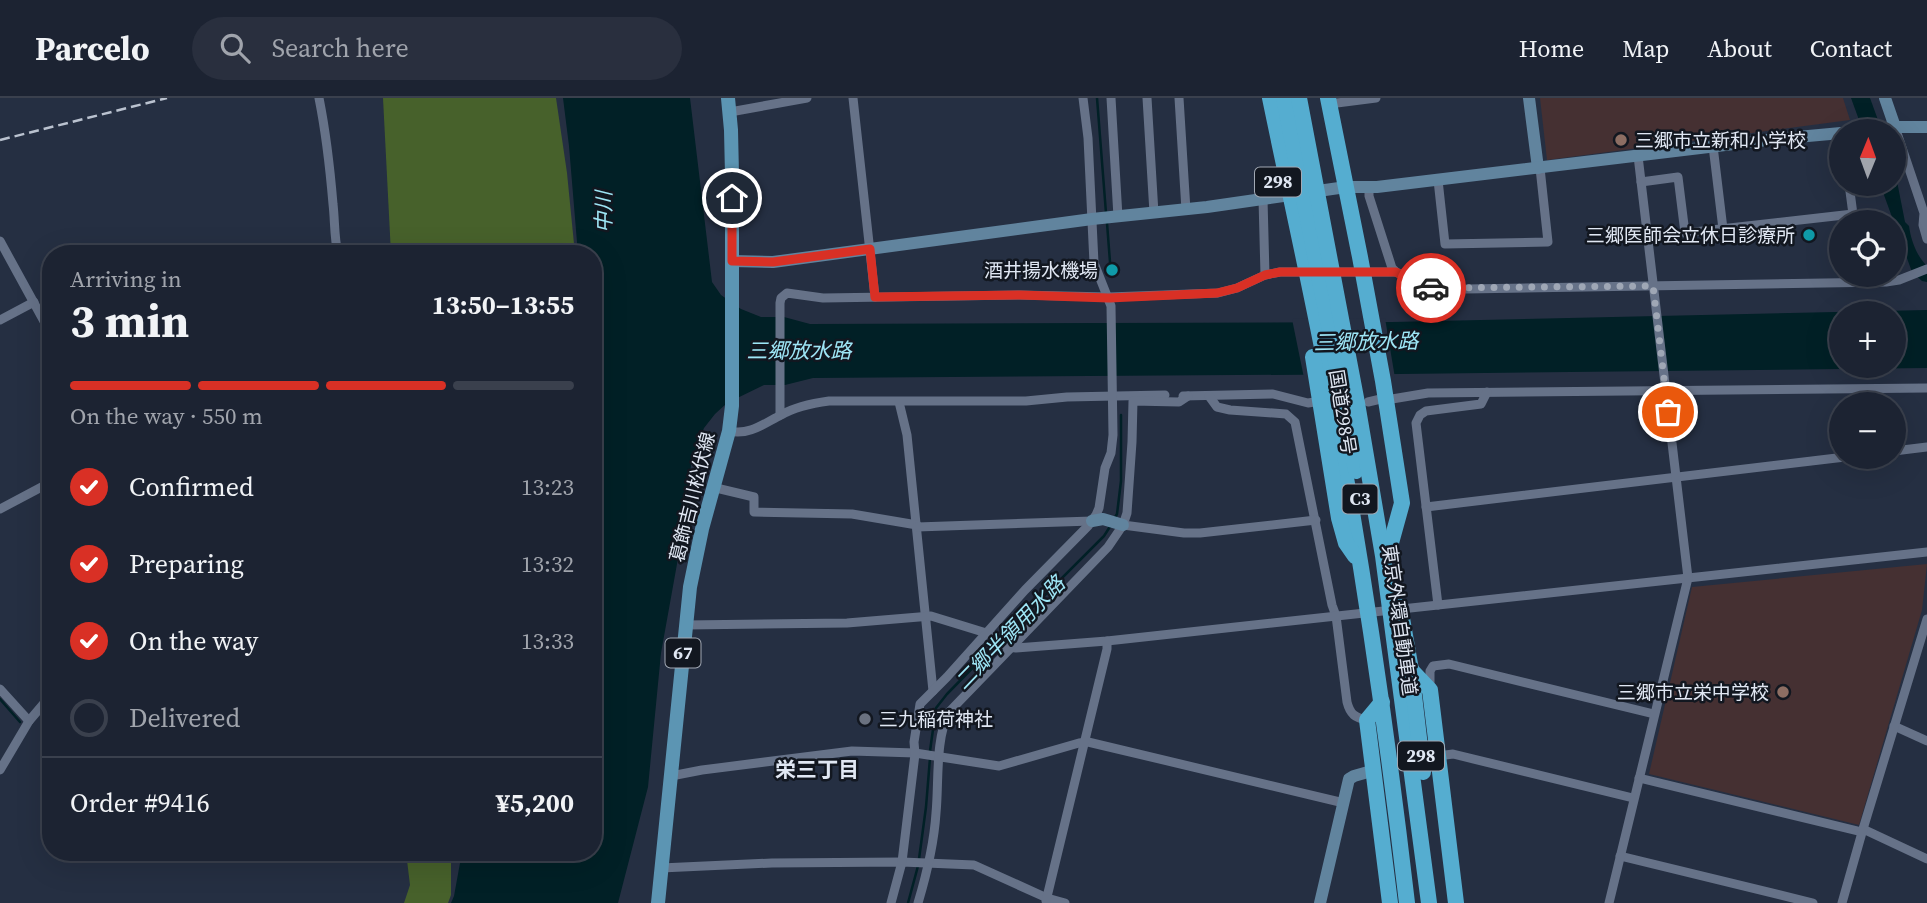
<!DOCTYPE html>
<html lang="en">
<head>
<meta charset="utf-8">
<style>
	:root { --surface:#1c2332; --page:#292f3e; --text:#f1f3f6; --muted:#a0a4ac; --line:#3a404d; --accent:#d93025 }
	body { margin:0; font-family:"Source Serif 4","Noto Sans JP",serif; background:var(--page); color:var(--text); height:100vh; display:flex; flex-direction:column; font-size:26px; white-space:nowrap }
	* { box-sizing:border-box; margin:0 }
	p { font-size:23px; color:var(--muted) }
	.icon { flex:none; width:38px; height:38px; fill:none; stroke:currentColor; stroke-width:2; stroke-linecap:round; stroke-linejoin:round }
	.map { position:relative; flex:1; overflow:hidden }
	.drawer { position:absolute; left:42px; top:147px; width:560px; height:616px; display:flex; flex-direction:column; background:var(--surface); border-radius:28px; box-shadow:0 7px 28px #0002,0 0 0 2px var(--line) }
	.drawer>* { flex:none }
	.needle { width:46px; rotate:1deg }
	.tools { position:absolute; left:1829px; top:21px; display:grid; gap:14px }
	.tools a { display:grid; place-items:center; width:77px; height:77px; border-radius:50%; background:var(--surface); box-shadow:0 7px 28px #0002,0 0 0 2px var(--line); font-size:35px }
	.pin { position:absolute; display:grid; place-items:center; width:60px; height:60px; color:#fff; margin:-30px; border:4px solid #fff; border-radius:50%; box-shadow:0 2px 7px #0007 }
	.courier { position:absolute; display:grid; place-items:center; width:70px; height:70px; margin:-35px; border:5px solid #d93025; border-radius:50%; background:#fff; color:#222; box-shadow:0 2px 9px #0007 }
	.head em { font-style:normal; font-weight:700 }
	.head div { display:flex; flex-direction:column-reverse }
	.head { display:flex; align-items:center; justify-content:space-between; height:119px; padding:0 28px }
	h1 { font-size:46px; font-weight:700; line-height:52px }
	.bar { display:grid; grid-template-columns:repeat(4,1fr); gap:10px 7px; align-content:center; height:84px; padding:0 28px }
	.bar i { height:9px; border-radius:5px; background:var(--line) }
	.bar .active { background:var(--accent) }
	.bar p { grid-column:span 4 }
	.line { display:flex; align-items:center; gap:18px; padding:0 28px; border-top:2px solid var(--line) }
	.line div { flex:1 }
	ol { padding:0 28px; list-style:none }
	li { display:flex; align-items:center; gap:21px; height:77px }
	li p { margin-inline-start:auto }
	li .icon { padding:7px; border-radius:50%; background:var(--accent); color:#fff; stroke-width:4 }
	li:last-child { color:var(--muted) }
	li i { width:38px; height:38px; border:4px solid var(--line); border-radius:50% }
	header { display:flex; align-items:center; gap:42px; box-sizing:border-box; height:98px; padding:0 35px; background:var(--surface); border-bottom:2px solid var(--line) }
	header strong { font-size:33px }
	nav { display:flex; gap:38px; margin-inline-start:auto; font-size:24px }
	.search { width:490px; height:63px; background:var(--page); display:flex; align-items:center; gap:18px; box-sizing:border-box; padding:0 24px; border-radius:38px; color:var(--muted); font-size:26px }
	.map>svg:first-child { display:block }
	.education { fill:#453032 }
	.green { fill:#47612b }
	.water { fill:#012026; fill-rule:evenodd }
	.pier { fill:#252f42 }
	.lines { fill:none; stroke-linecap:round; stroke-linejoin:round }
	.stream { stroke:#012026; stroke-width:2.5 }
	.street { stroke:#667288; stroke-width:9 }
	.secondary { stroke:#61849e; stroke-width:12 }
	.primary { stroke:#5c95b3; stroke-width:14 }
	.highway { stroke:#55add0; stroke-width:16 }
	.rail { stroke:#bac2cf; stroke-width:2.5; stroke-dasharray:10 5; stroke-linecap:butt }
	.done { stroke:#9fa7b5; stroke-width:7; stroke-dasharray:0 12.6 }
	.route { stroke:#d93025; stroke-width:9 }
	.education-dot { fill:#8d6e63; stroke:#121720; stroke-width:2.5 }
	.culture-dot { fill:#0f9aa8; stroke:#121720; stroke-width:2.5 }
	.worship-dot { fill:#6b7280; stroke:#121720; stroke-width:2.5 }
	.labels { text-anchor:middle; stroke-width:5; stroke-linejoin:round; paint-order:stroke }
	.shield { fill:#121720; stroke:#a2a9b4; stroke-width:2 }
	.shield-label { font-size:18px; font-weight:bold; fill:#e0e7f3 }
	.poi-label { font-size:19px; fill:#e0e7f3; stroke:#121720; text-anchor:end }
	.street-label { font-size:19px; fill:#e0e7f3; stroke:#121720 }
	.water-label { font-size:21px; font-style:italic; fill:#9ee6f6; stroke:#121720 }
	.neighbourhood-label { font-size:21px; font-weight:bold; fill:#e0e7f3; stroke:#121720 }
</style>
</head>
<body>
<header>
<strong>Parcelo</strong>
<div class="search"><svg class="icon" aria-label="search" viewBox="0 0 24 24"><circle cx="10" cy="10" r="6"/><path d="M15 15l6 6"/></svg>Search here</div>
<nav><a>Home</a><a>Map</a><a>About</a><a>Contact</a></nav>
</header>
<div class="map">
<svg width="1927" height="805" viewBox="0 0 1927 805">
	<rect width="100%" height="100%" fill="#252f42"/>
	<g class="education">
		<path d="M1540 0H1843L1850 22 1547 62Z"/>
		<path d="M1927 466 1922 512 1859 727 1649 676 1692 489Z"/>
	</g>
	<g class="green">
		<path d="M383 0H556L567 75 575 156H391Z"/>
		<path d="M406 754H451V797L448 805H404L410 787Z"/>
	</g>
	<g class="water">
		<path d="M563 0H690L712 184 721 197 741 211 761 219H784L810 226 1392 224 1927 212V270L1400 276 813 280 785 287H764L727 305 715 316 704 330 692 361 677 466 661 555 648 689 618 805H451L454 798 462 754H593V156H578L569 48ZM1841 215H1894V268H1841Z"/>
		<path d="M1851 0H1870L1882 33H1863Z"/>
		<path d="M1894 68 1905 124 1909 128C1911 142 1916 157 1927 168V184L1922 183 1912 174 1880 86H1894Z"/>
	</g>
	<path class="pier" d="M1385 220 1395 280H1304L1292 221Z"/>
	<g class="lines">
		<g class="stream">
			<path d="M1097 0 1106 115"/>
			<path d="M1107 125 1110 164"/>
			<path d="M1114 421 1117 416 1121 383V317"/>
			<path d="M1002 540 1104 438 1111 427"/>
			<path d="M0 601 20 624"/>
			<path d="M47 636 51 637"/>
			<path d="M930 653 936 610 947 596 997 545"/>
			<path d="M919 761 926 709 930 660"/>
			<path d="M908 805 918 768"/>
		</g>
		<g class="street">
			<path d="M319 0C326 35 330 70 333 106 335 123 334 139 338 156"/>
			<path d="M853 0 875 199"/>
			<path d="M1111 0 1118 119"/>
			<path d="M1147 0 1154 115"/>
			<path d="M1179 0 1186 112"/>
			<path d="M1329 6 1376 0"/>
			<path d="M730 14 807 0"/>
			<path d="M1895 29 1924 115 1923 127 1927 141"/>
			<path d="M1713 48 1723 131"/>
			<path d="M1438 82 1445 146 1548 144 1540 70"/>
			<path d="M1641 84 1678 79 1685 135 1853 116"/>
			<path d="M1849 86 1854 124"/>
			<path d="M1369 89V98L1392 170 1396 174"/>
			<path d="M1263 101 1265 177"/>
			<path d="M0 143 51 236"/>
			<path d="M1329 174H1396L1428 190 1466 191 1886 184 1899 182 1927 171"/>
			<path d="M0 222 34 204"/>
			<path d="M1183 298 1273 296 1308 305 1321 303"/>
			<path d="M1209 298 1217 309 1230 312 1286 316 1295 324 1332 507 1336 518 1347 604C1350 616 1355 620 1367 622"/>
			<path d="M1386 302 1428 295 1927 290"/>
			<path d="M899 304 907 337 933 593"/>
			<path d="M1368 304 1385 300"/>
			<path d="M780 317V205L781 200 787 195 823 200 1020 197 1109 199 1218 195 1237 190 1265 177 1280 174H1308"/>
			<path d="M729 333C749 338 765 325 781 317 795 309 814 305 829 303H1026L1067 299 1165 297"/>
			<path d="M1894 353 1927 349"/>
			<path d="M712 389 754 399V414L852 416 917 427"/>
			<path d="M1426 409 1845 359"/>
			<path d="M0 411 51 384"/>
			<path d="M1123 427 1184 435H1200L1316 422"/>
			<path d="M917 429 1092 423"/>
			<path d="M1438 507 1416 325 1420 317 1426 313 1481 306 1487 294"/>
			<path d="M686 527 847 525 931 518 996 538 1007 549 1016 550 1107 543 1927 454"/>
			<path d="M0 591 29 623"/>
			<path d="M1430 591V573L1433 568 1449 566 1654 616"/>
			<path d="M1894 628 1927 643"/>
			<path d="M1438 658 1453 656 1633 700"/>
			<path d="M0 672 29 623 51 597"/>
			<path d="M671 678 702 672 852 653 915 655 999 668 1079 645 1088 644 1344 705"/>
			<path d="M1639 680 1862 734"/>
			<path d="M1863 731 1927 761"/>
			<path d="M1620 758 1813 805"/>
			<path d="M661 770 772 765 902 764 974 767 1047 800 1065 805"/>
			<path d="M1046 803 1107 551V543"/>
			<path d="M891 805 902 764 915 656 914 644 920 606 947 579 1025 492 1088 428 1096 417 1099 410 1105 370 1111 355 1113 337 1111 208 1094 165 1088 40 1083 0"/>
			<path d="M918 805C927 775 934 746 936 715 939 685 935 641 949 614L1108 449 1123 427 1127 415 1132 344 1133 303 1179 304 1188 298"/>
			<path d="M1609 805 1688 480 1638 58"/>
			<path d="M1842 805 1863 731 1927 521"/>
		</g>
		<g class="secondary">
			<path d="M1529 0 1538 70"/>
			<path d="M1885 0 1895 29"/>
			<path d="M1855 33 1895 29H1927"/>
			<path d="M732 163 773 164 1092 121 1207 109 1346 89H1377L1775 41 1841 35"/>
			<path d="M1092 423 1103 421 1123 427"/>
			<path d="M1320 805 1349 681 1354 678 1375 672"/>
		</g>
		<path class="primary" d="M658 805 690 489 702 431 729 333 732 308V77L731 32 728 0"/>
		<g class="highway">
			<path d="M1270 0C1290 97 1312 194 1330 291 1362 461 1387 633 1407 805"/>
			<path d="M1284 0 1343 299 1356 373"/>
			<path d="M1299 0 1357 305 1383 458 1429 805"/>
			<path d="M1328 0 1360 159 1383 283 1402 405 1391 445"/>
			<path d="M1313 259 1339 420 1346 445 1355 458"/>
			<path d="M1400 509 1411 572 1423 674"/>
			<path d="M1411 572 1430 592 1456 805"/>
			<path d="M1382 604 1367 622 1390 805"/>
		</g>
		<path class="rail" d="M0 42 167 0"/>
	</g>
	<g class="lines">
		<path class="done" d="M1431 190 1653 188 1668 314"/>
		<path class="route" d="M732 100V163L773 164 870 151 875 199 1020 197 1109 200 1217 195 1237 190 1265 177 1280 174H1396L1417 186 1431 190"/>
	</g>
	<g class="education-dot">
		<circle cx="1621" cy="42" r="7"/>
		<circle cx="1783" cy="594" r="7"/>
	</g>
	<g class="culture-dot">
		<circle cx="1809" cy="137" r="7"/>
		<circle cx="1112" cy="172" r="7"/>
	</g>
	<circle class="worship-dot" cx="865" cy="621" r="7"/>
	<g class="labels">
		<g class="shield">
			<rect x="1255" y="69.5" width="46" height="29" rx="5"/>
			<rect x="1342.5" y="386.5" width="35" height="29" rx="5"/>
			<rect x="665.5" y="540.5" width="35" height="29" rx="5"/>
			<rect x="1398" y="643.5" width="46" height="29" rx="5"/>
		</g>
		<g class="shield-label">
			<text x="1278" y="90">298</text>
			<text x="1360" y="407">C3</text>
			<text x="683" y="561">67</text>
			<text x="1421" y="664">298</text>
		</g>
		<g class="poi-label">
			<text x="1635" y="49" text-anchor="start">三郷市立新和小学校</text>
			<text x="1795" y="144">三郷医師会立休日診療所</text>
			<text x="1098" y="179">酒井揚水機場</text>
			<text x="1769" y="601">三郷市立栄中学校</text>
			<text x="879" y="628" text-anchor="start">三九稲荷神社</text>
		</g>
		<g class="street-label">
			<text transform="translate(1343 314) rotate(81)" y="7">国道298号</text>
			<text transform="translate(692 399) rotate(-76)" y="7">葛飾吉川松伏線</text>
			<text transform="translate(1400 522) rotate(82)" y="7">東京外環自動車道</text>
		</g>
		<g class="water-label">
			<text transform="translate(604 114) rotate(-90)" y="7">中川</text>
			<text transform="translate(1366 244) rotate(-1)" y="7">三郷放水路</text>
			<text x="799" y="260">三郷放水路</text>
			<text transform="translate(1010 535) rotate(-46)" y="7">二郷半領用水路</text>
		</g>
		<g class="neighbourhood-label">
			<text x="817" y="679">栄三丁目</text>
		</g>
	</g>
</svg>
<div class="tools">
<a><svg class="needle" viewBox="-14 -14 28 28"><path d="M0-13l5 13h-10z" fill="#e53935"/><path d="M0 13l5-13h-10z" fill="#a0a4ac"/></svg></a>
<a><svg class="icon" aria-label="locate" viewBox="0 0 24 24"><circle cx="12" cy="12" r="6"/><path d="M12 2v4M12 18v4M2 12h4M18 12h4"/></svg></a>
<a>+</a>
<a>−</a>
</div>
<div class="pin" style="left:1668px;top:314px;background:#ea580c"><svg class="icon" aria-label="bag" viewBox="0 0 24 24"><path d="M5 8h14l-1 12H6zM9 8a3 3 0 0 1 6 0"/></svg></div>
<div class="pin" style="left:732px;top:100px;background:#1f2937"><svg class="icon" aria-label="home" viewBox="0 0 24 24"><path d="M3 11l9-7 9 7M6 9v11h12V9"/></svg></div>
<div class="courier" style="left:1431px;top:190px"><svg class="icon" aria-label="car" viewBox="0 0 24 24"><path d="M5 17H2v-5l4-1 3-4h7l3 4 3 1v5h-3M9 17h6M6 11h13"/><circle cx="7" cy="17" r="2"/><circle cx="17" cy="17" r="2"/></svg></div>
<section class="drawer">
<div class="head"><div><h1>3 min</h1><p>Arriving in</p></div><em>13:50–13:55</em></div>
<div class="bar"><i class="active"></i><i class="active"></i><i class="active"></i><i></i><p>On the way · 550 m</p></div>
<ol>
<li><svg class="icon" aria-label="check" viewBox="0 0 24 24"><path d="M5 12l5 5 9-10"/></svg>Confirmed<p>13:23</p></li>
<li><svg class="icon" aria-label="check" viewBox="0 0 24 24"><path d="M5 12l5 5 9-10"/></svg>Preparing<p>13:32</p></li>
<li><svg class="icon" aria-label="check" viewBox="0 0 24 24"><path d="M5 12l5 5 9-10"/></svg>On the way<p>13:33</p></li>
<li><i></i>Delivered</li>
</ol>
<div class="line" style="height:91px"><div>Order #9416</div><b>¥5,200</b></div>
</section>
</div>
</body>
</html>
